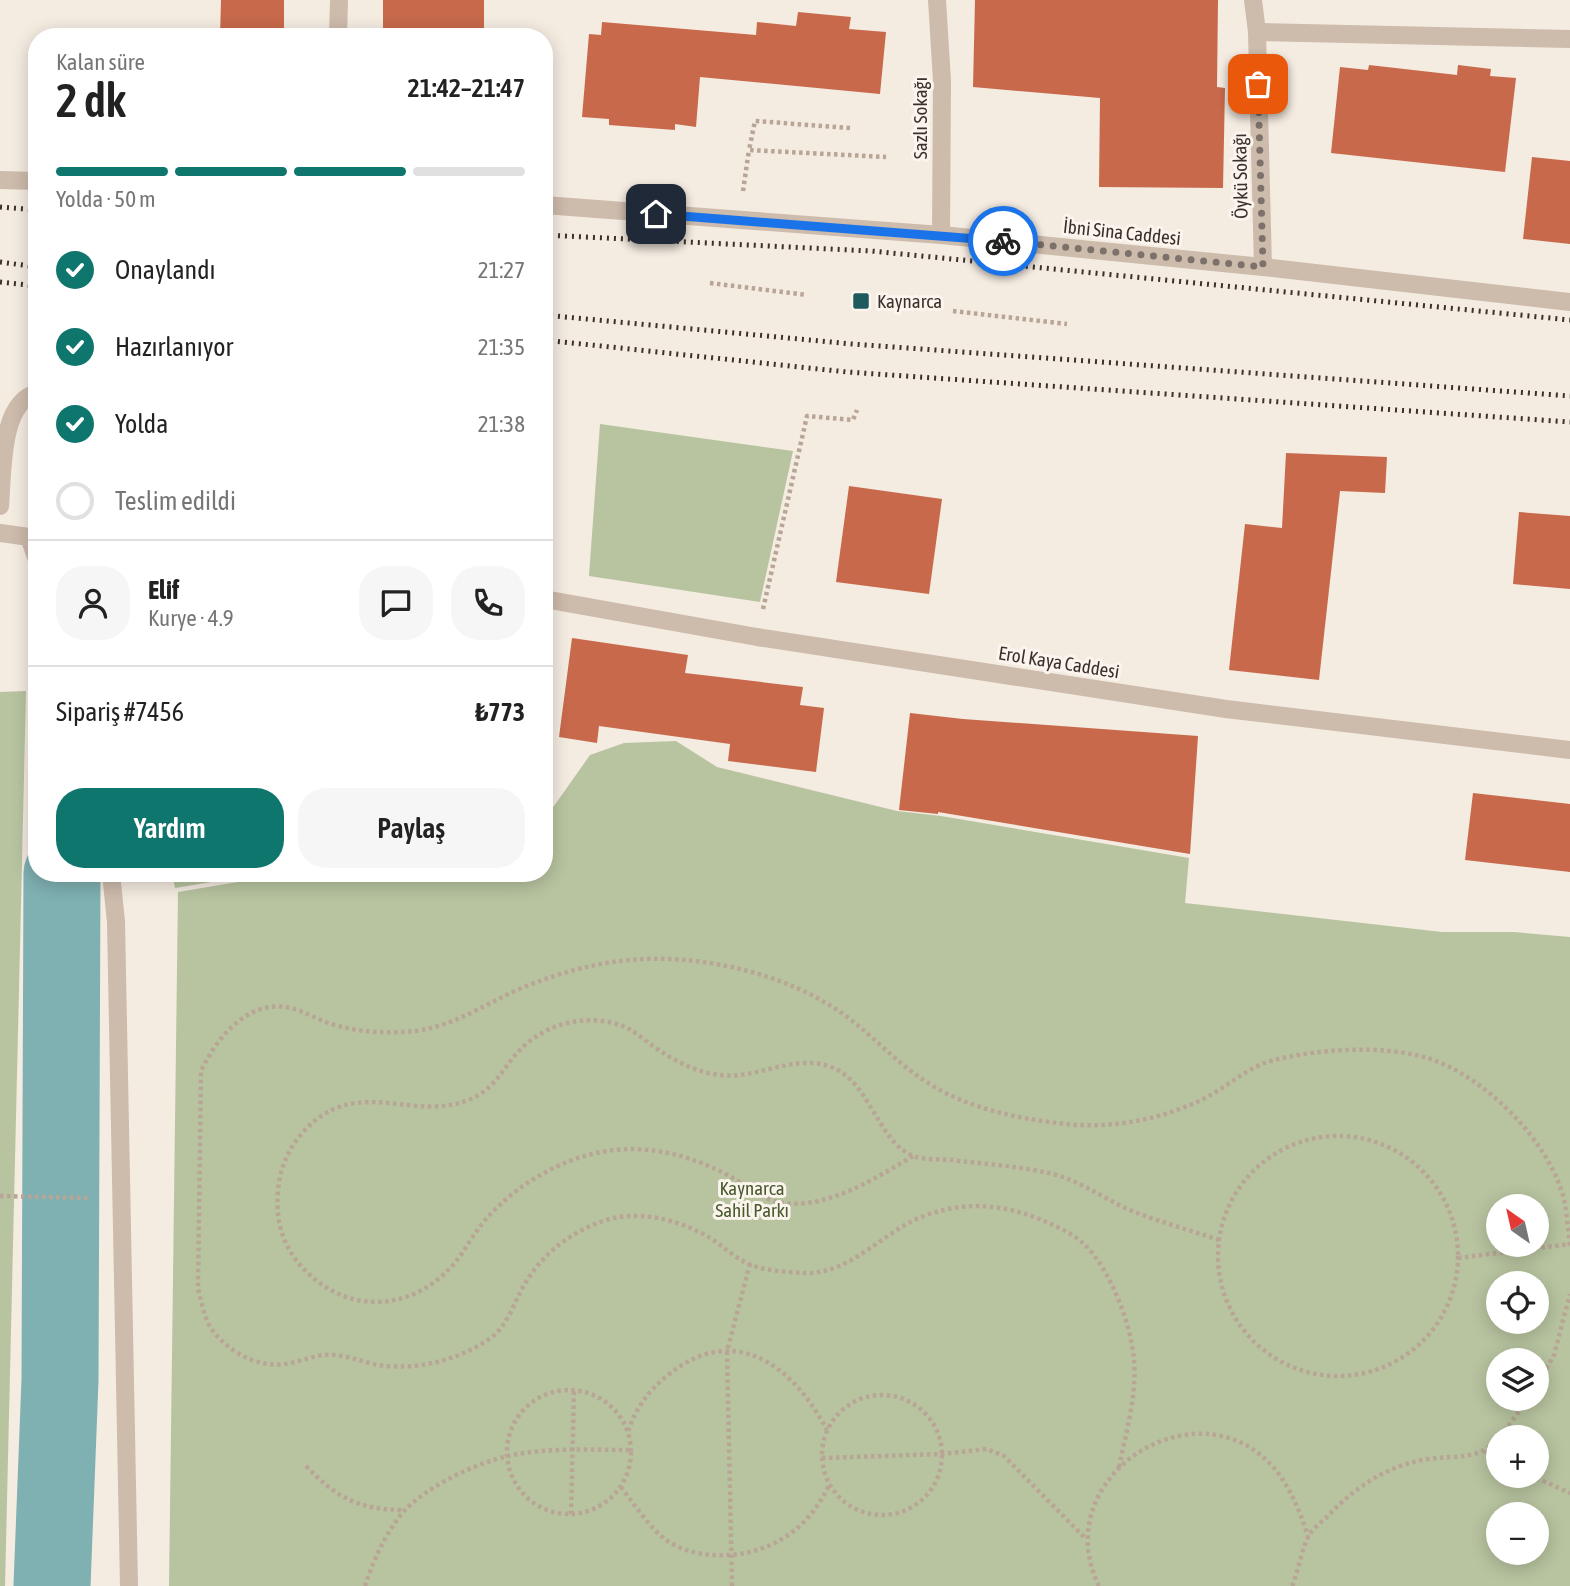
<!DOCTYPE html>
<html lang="tr">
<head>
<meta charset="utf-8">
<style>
	:root { --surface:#fff; --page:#f6f6f6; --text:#222; --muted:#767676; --line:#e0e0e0; --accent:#0f766e }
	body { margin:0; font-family:"Asap Condensed",sans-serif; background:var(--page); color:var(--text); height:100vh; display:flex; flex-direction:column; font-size:26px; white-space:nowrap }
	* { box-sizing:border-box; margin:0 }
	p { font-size:23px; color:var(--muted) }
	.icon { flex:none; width:38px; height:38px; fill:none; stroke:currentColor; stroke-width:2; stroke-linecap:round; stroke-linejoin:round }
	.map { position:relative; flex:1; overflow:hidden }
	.panel { position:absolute; left:28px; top:28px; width:525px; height:854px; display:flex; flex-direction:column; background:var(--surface); border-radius:28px; box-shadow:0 4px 18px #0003 }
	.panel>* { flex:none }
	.needle { width:46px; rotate:326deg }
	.buttons { position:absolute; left:1486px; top:1194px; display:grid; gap:14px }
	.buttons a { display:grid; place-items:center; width:63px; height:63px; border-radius:50%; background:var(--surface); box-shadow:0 4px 18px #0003; font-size:35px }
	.pin { position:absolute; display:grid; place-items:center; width:60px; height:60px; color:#fff; margin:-30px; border-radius:14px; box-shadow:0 4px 10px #0006 }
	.courier { position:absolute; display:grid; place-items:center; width:70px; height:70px; margin:-35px; border:5px solid #1a73e8; border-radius:50%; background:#fff; color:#222; box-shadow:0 2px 9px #0007 }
	.summary em { font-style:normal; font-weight:600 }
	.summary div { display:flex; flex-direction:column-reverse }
	.summary { display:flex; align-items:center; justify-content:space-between; height:119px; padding:0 28px }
	h1 { font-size:46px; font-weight:600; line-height:52px }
	.bar { display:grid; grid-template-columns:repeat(4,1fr); gap:10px 7px; align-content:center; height:84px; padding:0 28px }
	.bar i { height:9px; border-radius:5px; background:var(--line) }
	.bar .on { background:var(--accent) }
	.bar p { grid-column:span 4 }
	.line { display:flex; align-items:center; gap:18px; padding:0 28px; border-top:2px solid var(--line) }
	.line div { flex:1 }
	.round { display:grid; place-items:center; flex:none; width:74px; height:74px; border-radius:28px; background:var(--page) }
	ol { padding:0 28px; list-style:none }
	li { display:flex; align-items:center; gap:21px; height:77px }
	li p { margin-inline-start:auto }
	li .icon { padding:7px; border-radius:50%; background:var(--accent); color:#fff; stroke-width:4 }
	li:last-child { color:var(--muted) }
	li i { width:38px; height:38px; border:4px solid var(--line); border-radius:50% }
	.primary-button { display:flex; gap:14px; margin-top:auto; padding:14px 28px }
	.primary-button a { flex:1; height:80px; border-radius:28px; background:var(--accent); color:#fff; font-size:28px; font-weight:600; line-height:80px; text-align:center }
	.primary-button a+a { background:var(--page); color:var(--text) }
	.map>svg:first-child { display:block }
	.green { fill:#b8c4a0; fill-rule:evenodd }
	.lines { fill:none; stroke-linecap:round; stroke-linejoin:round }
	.river { stroke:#7fb0b2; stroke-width:77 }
	.building { fill:#c8694b }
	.path { stroke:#b9a596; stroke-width:4.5; stroke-dasharray:3.5 3.5; stroke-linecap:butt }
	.service { stroke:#cdbbac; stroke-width:18 }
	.minor { stroke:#cdbbac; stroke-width:18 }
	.tertiary { stroke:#cdbbac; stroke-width:18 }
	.rail { stroke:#3b302b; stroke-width:5; stroke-dasharray:2 5; stroke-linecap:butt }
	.done { stroke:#7c716b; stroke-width:7; stroke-dasharray:0 12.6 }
	.route { stroke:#1a73e8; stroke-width:9 }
	.poi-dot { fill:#1f5a5e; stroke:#fbf5ee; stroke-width:2.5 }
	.labels { text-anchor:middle; stroke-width:6; stroke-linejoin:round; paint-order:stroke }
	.street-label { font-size:19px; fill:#3b302b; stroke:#fbf5ee }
	.poi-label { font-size:19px; fill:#3b302b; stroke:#fbf5ee; text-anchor:start }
	.park-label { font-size:19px; fill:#4a5a2e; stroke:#fbf5ee }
</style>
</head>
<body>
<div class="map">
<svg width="1570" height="1586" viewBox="0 0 1570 1586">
	<rect width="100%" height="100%" fill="#f4ebe1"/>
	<g class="green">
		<path d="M600 424 793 451 760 602 589 576Z"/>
		<path d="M26 691 5 1586H0V692Z"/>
		<path d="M676 741 717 767 897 811 941 816 1189 858 1185 903 1442 932H1514L1570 937V1586H169L178 892 291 873H544V811L554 806 590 755 624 743ZM1498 1206H1536V1244H1498ZM1498 1283H1536V1321H1498ZM1498 1360H1536V1398H1498ZM1498 1437H1536V1475H1498ZM1498 1514H1536V1552H1498Z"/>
		<path d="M172 873H266L175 888Z"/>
	</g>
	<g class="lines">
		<path class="river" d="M52 1586 60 1380 62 873"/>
	</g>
	<g class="building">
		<path d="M221 0H284V37H220Z"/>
		<rect x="383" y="0" width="101" height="37"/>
		<path d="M975 0H1218L1217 87 1225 88 1223 188 1099 187 1100 98 973 87Z"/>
		<path d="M798 12 851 17 849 29 886 32 880 94 700 77 696 127 675 124V130L609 125V119L582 117 589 34 601 35 602 22 756 35 757 22 796 26Z"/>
		<path d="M1369 65 1457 75 1458 65 1491 69 1490 76 1516 78 1505 172 1331 153 1340 67 1368 70Z"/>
		<path d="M1532 157 1570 161V244L1523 239Z"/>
		<path d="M1286 453 1387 457 1385 493 1340 491 1319 680 1229 670 1245 524 1282 528Z"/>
		<path d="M849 486 942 499 929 594 836 582Z"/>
		<path d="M1519 512 1570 516V589L1513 584Z"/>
		<path d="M572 638 688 655 685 673 803 687 800 705 824 708 816 772 728 761 730 744 599 726 597 743 559 737Z"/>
		<path d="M910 713 963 719 1198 736 1190 854 938 812V814L899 810Z"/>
		<path d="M1473 793 1570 804V872L1465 860Z"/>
	</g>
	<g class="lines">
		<g class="path">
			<path d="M850 128 755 121 749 150 886 157"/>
			<path d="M743 191 749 150"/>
			<path d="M710 283 807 295"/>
			<path d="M953 311 1067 324"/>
			<path d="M763 609 807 416 853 420 857 410"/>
			<circle cx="1338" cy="1256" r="120"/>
			<path d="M913 1156C876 1178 828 1209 783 1203 764 1201 749 1187 733 1178 696 1157 650 1144 607 1151 561 1158 516 1185 486 1219 473 1234 465 1251 453 1265 414 1309 355 1315 311 1276 285 1253 275 1225 278 1192 279 1170 288 1149 303 1132 357 1073 411 1124 471 1099 494 1089 502 1070 517 1053 539 1029 570 1017 602 1021 632 1025 636 1035 659 1050 676 1062 699 1073 720 1075 756 1080 794 1053 831 1067 870 1081 877 1141 913 1156 924 1160 940 1159 951 1160 985 1164 1020 1166 1053 1174 1083 1182 1104 1199 1130 1210 1159 1222 1190 1230 1219 1240"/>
			<path d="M0 1196 90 1198"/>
			<path d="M1458 1258 1570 1244"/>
			<path d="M1536 1387 1554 1355 1570 1294"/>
			<circle cx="569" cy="1452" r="62"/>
			<circle cx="882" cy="1455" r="60"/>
			<path d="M628 1431C636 1408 649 1390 668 1375 735 1321 793 1366 827 1430"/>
			<path d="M1500 1437 1529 1398"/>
			<path d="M1485 1451 1498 1458"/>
			<path d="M822 1458 942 1454 987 1449 1004 1456 1086 1539"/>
			<path d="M306 1466C337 1498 359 1510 404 1510"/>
			<path d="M1119 1467C1126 1433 1137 1395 1134 1360 1131 1324 1111 1271 1085 1245 1076 1236 1064 1230 1053 1225 1011 1205 969 1199 924 1216 883 1231 852 1274 805 1273 786 1272 760 1271 743 1261 728 1253 717 1240 701 1233 672 1218 634 1210 603 1221 566 1234 536 1259 519 1295 512 1309 505 1327 492 1337 460 1360 416 1371 378 1365 363 1362 349 1356 334 1355 317 1353 301 1362 285 1364 258 1368 229 1352 213 1331 204 1319 202 1303 198 1289L201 1071C217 1037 249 998 291 1008 306 1012 320 1021 335 1025 356 1031 377 1033 398 1032 448 1032 481 1005 524 987 585 963 638 953 703 962 754 969 808 987 850 1019 877 1040 900 1066 930 1084 969 1109 1020 1119 1066 1124 1112 1129 1164 1119 1205 1098 1229 1086 1247 1067 1274 1060 1318 1049 1380 1045 1424 1057 1482 1073 1549 1140 1564 1199 1567 1214 1568 1231 1570 1246"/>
			<path d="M1530 1475 1570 1493"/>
			<path d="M621 1487C635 1505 648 1526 666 1540 679 1549 696 1554 712 1555 764 1558 807 1533 829 1485"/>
			<path d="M571 1514 574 1390"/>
			<path d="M365 1586C373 1561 387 1530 405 1510 428 1486 476 1463 508 1456 548 1447 591 1450 631 1450"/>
			<path d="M732 1586 727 1351 750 1264"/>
			<path d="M1099 1586C1045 1477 1198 1379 1275 1469 1291 1489 1300 1512 1308 1536"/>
			<path d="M1292 1586C1298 1572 1303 1545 1309 1535 1313 1528 1322 1522 1328 1516 1355 1487 1388 1465 1428 1459 1455 1455 1478 1461 1498 1439"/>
		</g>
		<path class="service" d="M0 506C3 472 0 402 37 393"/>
		<g class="minor">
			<path d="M937 0 942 81 941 235"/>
			<path d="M1253 0 1257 32 1263 267"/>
			<path d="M1257 32 1570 39"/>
			<path d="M338 37 339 0"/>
			<path d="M544 599 757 637 1226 709 1570 750"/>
		</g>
		<g class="tertiary">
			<path d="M0 180 37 181"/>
			<path d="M544 205 941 235 1263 267 1570 302"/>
			<path d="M0 533 29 537 37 560"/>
			<path d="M111 873 116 922 129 1586"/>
		</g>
		<g class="rail">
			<path d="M0 207 37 210"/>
			<path d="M544 235 871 251 1570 320"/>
			<path d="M0 262 37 267"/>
			<path d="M0 282 37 286"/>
			<path d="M544 315 852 344 1570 396"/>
			<path d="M544 340 847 372 1570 422"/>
		</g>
	</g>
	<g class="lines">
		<path class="done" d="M1003 241 1263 267 1258 84"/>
		<path class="route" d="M656 214 1003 241"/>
	</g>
	<rect class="poi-dot" x="852" y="292" width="18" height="18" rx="3.5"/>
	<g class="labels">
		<g class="street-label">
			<text transform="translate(920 118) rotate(-90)" y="7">Sazlı Sokağı</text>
			<text transform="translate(1240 176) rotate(-91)" y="7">Öykü Sokağı</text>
			<text transform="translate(1122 232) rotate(6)" y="7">İbni Sina Caddesi</text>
			<text transform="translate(1059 662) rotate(9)" y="7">Erol Kaya Caddesi</text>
		</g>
		<g class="poi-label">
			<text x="877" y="308">Kaynarca</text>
		</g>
		<g class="park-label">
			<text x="752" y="1195">Kaynarca<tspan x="752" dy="22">Sahil Parkı</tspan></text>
		</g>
	</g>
</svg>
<div class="buttons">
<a><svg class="needle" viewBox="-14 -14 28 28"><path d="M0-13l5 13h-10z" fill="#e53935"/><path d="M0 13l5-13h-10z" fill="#767676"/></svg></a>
<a><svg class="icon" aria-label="locate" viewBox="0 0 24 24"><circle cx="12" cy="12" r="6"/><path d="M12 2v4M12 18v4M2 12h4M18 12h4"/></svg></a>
<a><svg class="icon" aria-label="layers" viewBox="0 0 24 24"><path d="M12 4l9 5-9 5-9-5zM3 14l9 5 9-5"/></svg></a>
<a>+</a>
<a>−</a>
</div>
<div class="pin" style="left:1258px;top:84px;background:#ea580c"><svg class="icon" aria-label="bag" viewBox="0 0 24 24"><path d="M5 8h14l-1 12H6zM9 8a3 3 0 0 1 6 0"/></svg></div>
<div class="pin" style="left:656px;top:214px;background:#1f2937"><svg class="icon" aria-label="home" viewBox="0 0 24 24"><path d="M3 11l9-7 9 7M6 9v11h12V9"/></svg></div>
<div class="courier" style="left:1003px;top:241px"><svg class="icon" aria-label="bike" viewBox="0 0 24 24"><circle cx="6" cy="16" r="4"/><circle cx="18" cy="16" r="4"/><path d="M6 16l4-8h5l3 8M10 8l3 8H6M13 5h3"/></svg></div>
<section class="panel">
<div class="summary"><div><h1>2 dk</h1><p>Kalan süre</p></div><em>21:42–21:47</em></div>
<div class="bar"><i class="on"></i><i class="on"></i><i class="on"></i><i></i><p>Yolda · 50 m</p></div>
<ol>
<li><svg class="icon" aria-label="check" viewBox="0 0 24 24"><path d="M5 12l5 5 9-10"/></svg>Onaylandı<p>21:27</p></li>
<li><svg class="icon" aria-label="check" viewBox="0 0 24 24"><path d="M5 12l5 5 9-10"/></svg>Hazırlanıyor<p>21:35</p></li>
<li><svg class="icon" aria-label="check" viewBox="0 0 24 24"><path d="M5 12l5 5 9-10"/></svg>Yolda<p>21:38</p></li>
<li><i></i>Teslim edildi</li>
</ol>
<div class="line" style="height:126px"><a class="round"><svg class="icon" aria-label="person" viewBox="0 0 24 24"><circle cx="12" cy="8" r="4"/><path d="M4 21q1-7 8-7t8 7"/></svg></a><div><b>Elif</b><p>Kurye · 4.9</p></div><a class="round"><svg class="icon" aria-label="chat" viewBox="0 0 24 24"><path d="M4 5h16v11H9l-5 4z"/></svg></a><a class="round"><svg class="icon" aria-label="phone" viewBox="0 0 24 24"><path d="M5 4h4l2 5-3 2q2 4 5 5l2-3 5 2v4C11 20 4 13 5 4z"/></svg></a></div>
<div class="line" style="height:91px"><div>Sipariş #7456</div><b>₺773</b></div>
<div class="primary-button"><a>Yardım</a><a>Paylaş</a></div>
</section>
</div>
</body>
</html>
